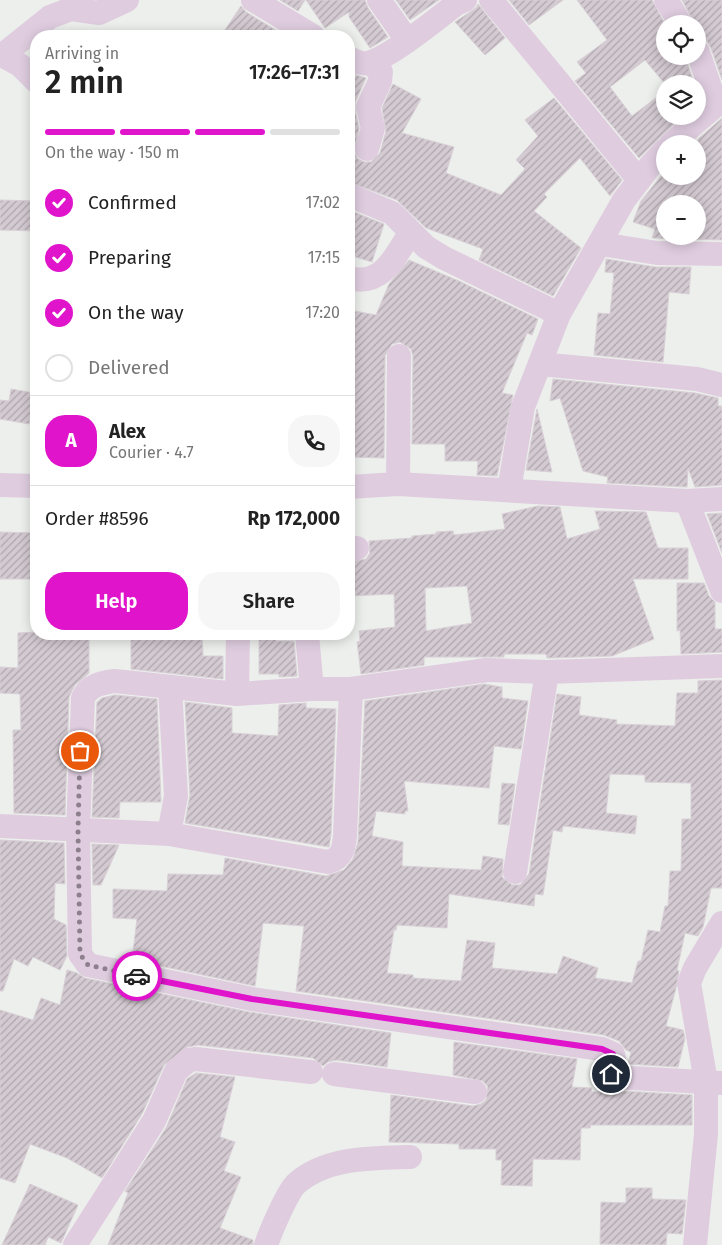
<!DOCTYPE html>
<html lang="en">
<head>
<meta charset="utf-8">
<style>
	:root { --surface:#fff; --page:#f6f6f6; --text:#222; --muted:#767676; --line:#e0e0e0; --accent:#e014cb }
	body { margin:0; font-family:"Fira Sans",sans-serif; background:var(--page); color:var(--text); height:100vh; display:flex; flex-direction:column; font-size:19px; white-space:nowrap }
	* { box-sizing:border-box; margin:0 }
	p { font-size:16px; color:var(--muted) }
	.icon { flex:none; width:28px; height:28px; fill:none; stroke:currentColor; stroke-width:2; stroke-linecap:round; stroke-linejoin:round }
	.map { position:relative; flex:1; overflow:hidden }
	.panel { position:absolute; left:30px; top:30px; width:325px; height:610px; display:flex; flex-direction:column; background:var(--surface); border-radius:20px; box-shadow:0 2px 12px #0003 }
	.panel>* { flex:none }
	.controls { position:absolute; left:656px; top:15px; display:grid; gap:10px }
	.controls a { display:grid; place-items:center; width:50px; height:50px; border-radius:50%; background:var(--surface); box-shadow:0 2px 12px #0003; font-size:25px }
	.pin { position:absolute; display:grid; place-items:center; width:42px; height:42px; color:#fff; margin:-21px; border:2px solid #fff; border-radius:50%; box-shadow:0 1px 5px #0007 }
	.courier { position:absolute; display:grid; place-items:center; width:50px; height:50px; margin:-25px; border:4px solid #e014cb; border-radius:50%; background:#fff; color:#222; box-shadow:0 1px 6px #0007 }
	.overview em { font-style:normal; font-weight:600 }
	.overview div { display:flex; flex-direction:column-reverse }
	.overview { display:flex; align-items:center; justify-content:space-between; height:85px; padding:0 15px }
	h1 { font-size:32px; font-weight:600; line-height:38px }
	.bar { display:grid; grid-template-columns:repeat(4,1fr); gap:8px 5px; align-content:center; height:60px; padding:0 15px }
	.bar i { height:6px; border-radius:4px; background:var(--line) }
	.bar .selected { background:var(--accent) }
	.bar p { grid-column:span 4 }
	.line { display:flex; align-items:center; gap:12px; padding:0 15px; border-top:1px solid var(--line) }
	.line div { flex:1 }
	.round { display:grid; place-items:center; flex:none; width:52px; height:52px; border-radius:20px; background:var(--page) }
	ol { padding:0 15px; list-style:none }
	li { display:flex; align-items:center; gap:15px; height:55px }
	li p { margin-inline-start:auto }
	li .icon { padding:5px; border-radius:50%; background:var(--accent); color:#fff; stroke-width:4 }
	li:last-child { color:var(--muted) }
	li i { width:28px; height:28px; border:2px solid var(--line); border-radius:50% }
	.button { display:flex; gap:10px; margin-top:auto; padding:10px 15px }
	.button a { flex:1; height:58px; border-radius:20px; background:var(--accent); color:#fff; font-size:20px; font-weight:600; line-height:58px; text-align:center }
	.button a+a { background:var(--page); color:var(--text) }
	.map>svg:first-child { display:block }
	.building { fill:url(#building-hatch); stroke:#d8d0d6; fill-rule:evenodd }
	.lines { fill:none; stroke-linecap:round; stroke-linejoin:round }
	.minor { stroke:#dfcddf; stroke-width:24 }
	.done { stroke:#8d808c; stroke-width:5; stroke-dasharray:0 9 }
	.route { stroke:#e014cb; stroke-width:6 }
</style>
</head>
<body>
<div class="map">
<svg width="722" height="1245" viewBox="0 0 722 1245">
	<defs>
		<pattern id="building-hatch" width="6" height="6" patternUnits="userSpaceOnUse" patternTransform="scale(1.25)"><rect width="6" height="6" fill="#d4cbd2"/><path d="M-1 1l2-2M0 6l6-6M5 7l2-2" fill="none" stroke="#afa6ad"/></pattern>
	</defs>
	<rect width="100%" height="100%" fill="#edefec"/>
	<g class="building">
		<path d="M280 0H305L298 11Z"/>
		<path d="M306 0H365L368 8 388 37 370 48 349 17V12L325 28Z"/>
		<path d="M396 0H439L410 20Z"/>
		<path d="M509 0H563L529 25Z"/>
		<path d="M577 0H652L665 24V56H685L694 84H665L645 60 610 87 632 116 665 91V116H682L639 158 575 81 586 73 577 62 607 40Z"/>
		<path d="M682 0H722V80L711 48 707 41 698 39V24H695Z"/>
		<path d="M478 4 505 38 485 55 455 22 476 8Z"/>
		<path d="M241 6 246 12 282 34 281 36H221Z"/>
		<path d="M349 73 366 78 355 102V110L359 128 354 152 358 159 364 162H371L380 153 386 131 382 108 393 84 421 99 402 133 454 147 446 173 501 195 525 169 516 160 538 136 525 120 554 98 622 180 610 196 580 158 544 194 547 197 534 211 581 248 553 296 479 260 483 249 426 228 397 200 349 182Z"/>
		<path d="M722 118V240L652 238 655 229 633 222 641 201 664 172 665 176H698V139ZM665 204H698V236H665Z"/>
		<path d="M0 200 36 201V231L0 230Z"/>
		<path d="M349 210 384 224 372 262 349 255Z"/>
		<path d="M606 259 655 267H691L689 294 669 292 663 362 594 355 598 313 610 314 614 273 605 272Z"/>
		<path d="M409 260 459 281 538 319 532 335 527 333 502 393 513 395 497 476 477 475 478 461H445V444H412L413 356 411 349 400 342 392 344 385 356 384 458 349 457V310L376 315 389 284Z"/>
		<path d="M553 379 695 393 718 398V406H722V485L695 487 688 468 687 487 607 483 608 477 583 471 560 398 550 401Z"/>
		<path d="M11 389 34 393 29 424 0 419V400L9 401Z"/>
		<path d="M537 409 552 472 526 470Z"/>
		<path d="M538 506 560 507 567 539 600 529 595 511 646 512 658 548H688V579H633L654 639 612 656 547 658 546 654H504V657H424V665L361 674 357 642 360 641 359 631 395 627 394 594 349 596V562L366 559 370 553 369 541 412 538V536L436 534V532L453 531 454 535 505 529 502 514ZM467 586 472 623 426 631 425 588Z"/>
		<path d="M722 513V553L707 514Z"/>
		<path d="M0 532 36 533V579H0Z"/>
		<path d="M677 583H704L709 596 715 602V629H722V652L681 654 680 630 677 631Z"/>
		<path d="M36 632 89 634V673L75 685 69 697 65 815 14 813 13 730H21L20 694 0 693V667L18 668V633Z"/>
		<path d="M131 634H202L203 656H223V679L131 669Z"/>
		<path d="M259 638H276V641H294L297 676 279 677V674H259Z"/>
		<path d="M722 680V888H711L703 927 698 936 685 933 677 970 679 971 676 988 666 1026 683 1030 685 1038 678 1067 628 1064 631 1052 626 1050 619 1041 604 1035 296 991 304 926 263 923 255 986 132 960 137 919 113 918V889L167 891 168 874 223 875 225 858 326 876 344 870 353 859 358 842 365 701 484 684 502 687V698L528 701 521 749 494 746 489 788 404 781 408 811H405V814L376 811 372 836 403 842 402 866 481 870 483 856 503 859 502 877 512 885H520L529 874 557 694 581 697 579 715 617 720 616 724 675 726 677 693H698V681ZM610 774 645 775V782L691 783V819H682L681 871H670L668 906H665L660 932 648 930 641 961H638L632 983 595 978 598 968 563 956 557 974 492 968 495 943 467 940 461 981 413 978V975L387 973 394 930H396L397 925 447 928 449 894 534 906 535 894 543 895 553 830 562 832 563 826 635 834 637 816 606 813Z"/>
		<path d="M115 695 157 699 161 802H120L119 818 92 817 97 702 102 698Z"/>
		<path d="M185 702 232 708V733L278 736 279 705 306 703V708L336 709 331 834 329 847 185 823 190 795Z"/>
		<path d="M502 783 515 784 509 825 498 824Z"/>
		<path d="M0 840 64 843 65 884 55 883 54 919 66 925 67 956 60 970 33 957 28 966 14 959 3 991H0Z"/>
		<path d="M92 844 119 845 101 885H93Z"/>
		<path d="M67 970 77 973 85 978 249 1012 391 1033 387 1067 336 1060 328 1062 323 1066 313 1058 198 1045 187 1047 164 1065 142 1114 102 1178 67 1158 30 1144 15 1183 0 1178V1010L33 1020 41 998 60 1005Z"/>
		<path d="M454 1042 577 1059 572 1087 592 1088 591 1092 622 1091 692 1095V1125H591L590 1128H581L580 1160 533 1159 532 1186 501 1185 502 1160H496V1149H459V1144L389 1142 391 1095 473 1106 481 1104 486 1100 488 1087 483 1081 453 1075Z"/>
		<path d="M196 1073 235 1077 220 1137 235 1142 224 1171 241 1177 220 1228 253 1240V1245H108L128 1193 125 1191 166 1128 187 1079Z"/>
		<path d="M30 1184 78 1205 61 1243 48 1237 45 1245H2Z"/>
		<path d="M626 1188H652V1199L686 1200 682 1234 667 1233 666 1245 600 1244 601 1202 626 1203Z"/>
	</g>
	<g class="lines">
		<g class="minor">
			<path d="M253 0 313 36"/>
			<path d="M379 0 407 40"/>
			<path d="M491 0 639 180"/>
			<path d="M666 0 681 24"/>
			<path d="M698 52 716 105"/>
			<path d="M0 54 20 65 36 81"/>
			<path d="M4 54 50 17 71 9 99 13 127 0"/>
			<path d="M349 58C355 61 361 64 367 63 388 59 438 18 456 4L465 0"/>
			<path d="M671 144 716 105 722 103"/>
			<path d="M367 149 373 128 368 107 380 81 381 72 370 63"/>
			<path d="M349 195 392 213 426 247 444 258 559 314"/>
			<path d="M601 244 657 253 722 254"/>
			<path d="M349 278C382 287 395 257 410 233"/>
			<path d="M540 364 697 379 722 385"/>
			<path d="M398 484 399 356"/>
			<path d="M0 485 36 486"/>
			<path d="M349 487 398 484 687 501 722 499"/>
			<path d="M509 490 523 407 559 314 624 200 650 166 665 150"/>
			<path d="M687 501 722 591"/>
			<path d="M349 549 357 548"/>
			<path d="M307 634 312 689"/>
			<path d="M722 666 547 672 487 670 351 689H312L237 694 115 681C101 683 89 685 83 698L78 830 80 954 88 965 252 999 602 1049 613 1054 614 1059 611 1074 613 1077 722 1083"/>
			<path d="M237 694 238 634"/>
			<path d="M0 826 169 834 328 862C342 859 344 848 345 835L351 689"/>
			<path d="M169 834 176 796 170 687"/>
			<path d="M515 872 547 672"/>
			<path d="M334 1074 475 1092"/>
			<path d="M75 1245 154 1121 176 1071 189 1060 196 1059 311 1072"/>
			<path d="M266 1245C270 1233 288 1190 297 1183 327 1157 372 1158 410 1157"/>
			<path d="M695 1245 706 1134V1082L689 983 695 968 722 923"/>
		</g>
	</g>
	<g class="lines">
		<path class="done" d="M80 751 78 830 80 954 88 965 137 976"/>
		<path class="route" d="M137 976 252 999 602 1049 613 1054 614 1059 611 1074"/>
	</g>
</svg>
<div class="controls">
<a><svg class="icon" aria-label="locate" viewBox="0 0 24 24"><circle cx="12" cy="12" r="6"/><path d="M12 2v4M12 18v4M2 12h4M18 12h4"/></svg></a>
<a><svg class="icon" aria-label="layers" viewBox="0 0 24 24"><path d="M12 4l9 5-9 5-9-5zM3 14l9 5 9-5"/></svg></a>
<a>+</a>
<a>−</a>
</div>
<div class="pin" style="left:80px;top:751px;background:#ea580c"><svg class="icon" aria-label="bag" viewBox="0 0 24 24"><path d="M5 8h14l-1 12H6zM9 8a3 3 0 0 1 6 0"/></svg></div>
<div class="pin" style="left:611px;top:1074px;background:#1f2937"><svg class="icon" aria-label="home" viewBox="0 0 24 24"><path d="M3 11l9-7 9 7M6 9v11h12V9"/></svg></div>
<div class="courier" style="left:137px;top:976px"><svg class="icon" aria-label="car" viewBox="0 0 24 24"><path d="M5 17H2v-5l4-1 3-4h7l3 4 3 1v5h-3M9 17h6M6 11h13"/><circle cx="7" cy="17" r="2"/><circle cx="17" cy="17" r="2"/></svg></div>
<section class="panel">
<div class="overview"><div><h1>2 min</h1><p>Arriving in</p></div><em>17:26–17:31</em></div>
<div class="bar"><i class="selected"></i><i class="selected"></i><i class="selected"></i><i></i><p>On the way · 150 m</p></div>
<ol>
<li><svg class="icon" aria-label="check" viewBox="0 0 24 24"><path d="M5 12l5 5 9-10"/></svg>Confirmed<p>17:02</p></li>
<li><svg class="icon" aria-label="check" viewBox="0 0 24 24"><path d="M5 12l5 5 9-10"/></svg>Preparing<p>17:15</p></li>
<li><svg class="icon" aria-label="check" viewBox="0 0 24 24"><path d="M5 12l5 5 9-10"/></svg>On the way<p>17:20</p></li>
<li><i></i>Delivered</li>
</ol>
<div class="line" style="height:90px"><b class="round" style="background:var(--accent);color:#fff">A</b><div><b>Alex</b><p>Courier · 4.7</p></div><a class="round"><svg class="icon" aria-label="phone" viewBox="0 0 24 24"><path d="M5 4h4l2 5-3 2q2 4 5 5l2-3 5 2v4C11 20 4 13 5 4z"/></svg></a></div>
<div class="line" style="height:65px"><div>Order #8596</div><b>Rp 172,000</b></div>
<div class="button"><a>Help</a><a>Share</a></div>
</section>
</div>
</body>
</html>
